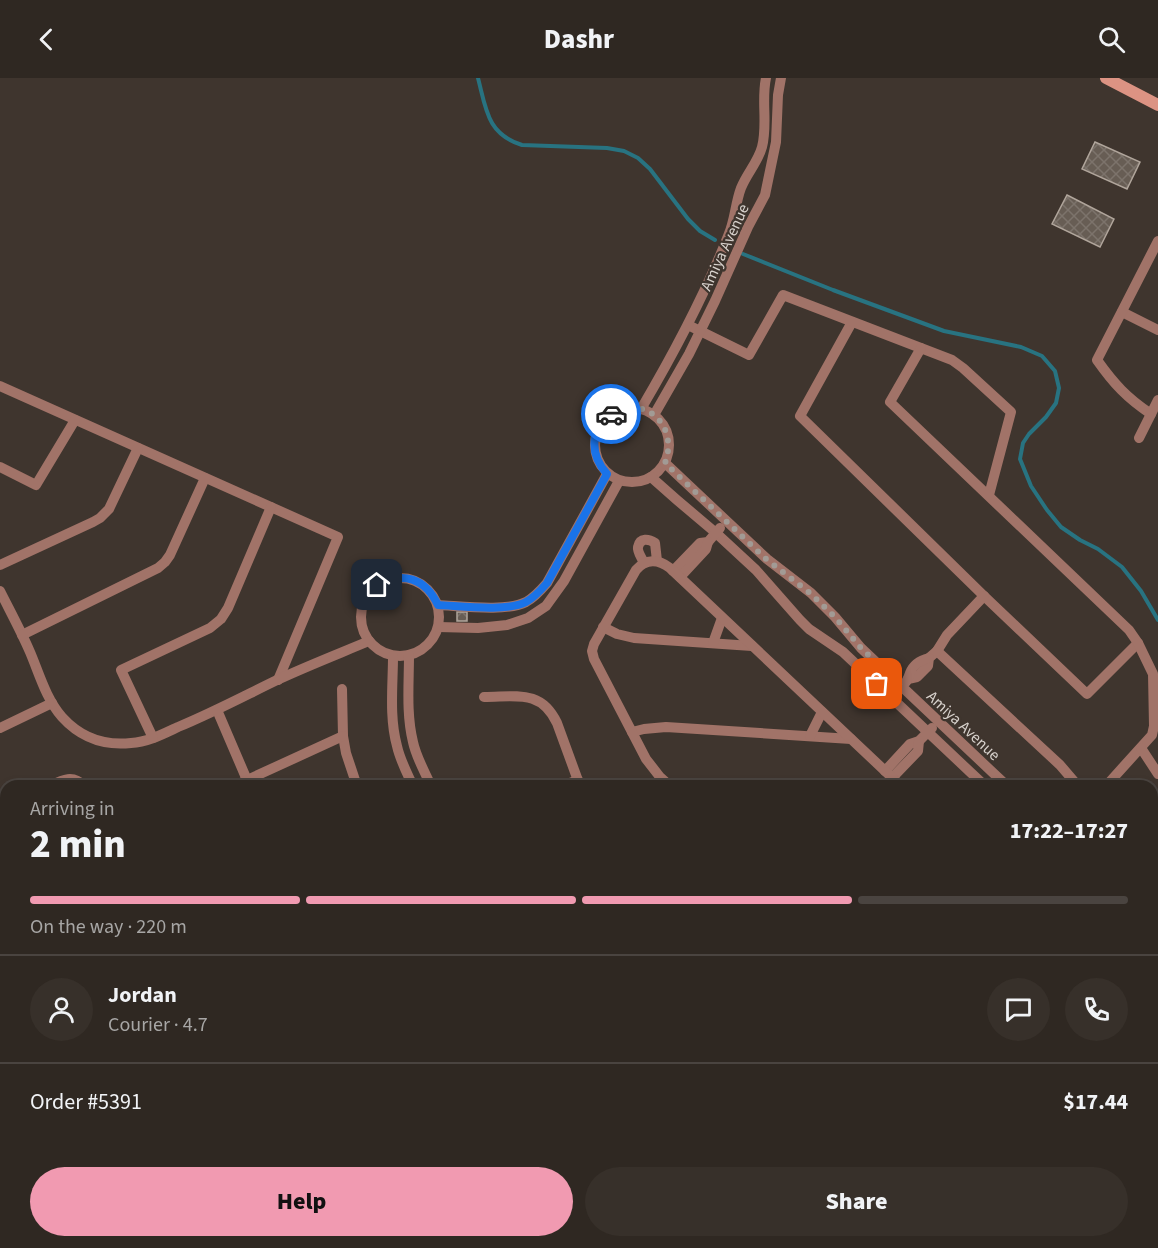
<!DOCTYPE html>
<html lang="en">
<head>
<meta charset="utf-8">
<style>
	:root { --surface:#2f2822; --page:#37302a; --text:#f1f3f6; --muted:#a7a6a5; --line:#4a4440; --accent:#f19ab1 }
	body { margin:0; font-family:"Source Sans 3",sans-serif; background:var(--page); color:var(--text); height:100vh; display:flex; flex-direction:column; font-size:22px; white-space:nowrap }
	* { box-sizing:border-box; margin:0 }
	p { font-size:20px; color:var(--muted) }
	.icon { flex:none; width:33px; height:33px; fill:none; stroke:currentColor; stroke-width:2; stroke-linecap:round; stroke-linejoin:round }
	.map { position:relative; flex:1; overflow:hidden }
	.sheet { position:absolute; left:0px; top:702px; width:1158px; height:468px; display:flex; flex-direction:column; background:var(--surface); border-radius:18px 18px 0 0; box-shadow:0 3px 9px #0003,0 0 0 2px var(--line) }
	.sheet>* { flex:none }
	.pin { position:absolute; display:grid; place-items:center; width:51px; height:51px; color:#fff; margin:-26px; border-radius:12px; box-shadow:0 3px 9px #0006 }
	.courier { position:absolute; display:grid; place-items:center; width:60px; height:60px; margin:-30px; border:4px solid #1a73e8; border-radius:50%; background:#fff; color:#222; box-shadow:0 2px 8px #0007 }
	.head em { font-style:normal; font-weight:800 }
	.head div { display:flex; flex-direction:column-reverse }
	.head { display:flex; align-items:center; justify-content:space-between; height:102px; padding:0 30px }
	h1 { font-size:39px; font-weight:800; line-height:45px }
	.bar { display:grid; grid-template-columns:repeat(4,1fr); gap:9px 6px; align-content:center; height:72px; padding:0 30px }
	.bar i { height:8px; border-radius:4px; background:var(--line) }
	.bar .current { background:var(--accent) }
	.bar p { grid-column:span 4 }
	.line { display:flex; align-items:center; gap:15px; padding:0 30px; border-top:2px solid var(--line) }
	.line div { flex:1 }
	.round { display:grid; place-items:center; flex:none; width:63px; height:63px; border-radius:32px; background:var(--page) }
	.button { display:flex; gap:12px; margin-top:auto; padding:12px 30px }
	.button a { flex:1; height:69px; border-radius:36px; background:var(--accent); color:#111; font-size:24px; font-weight:800; line-height:69px; text-align:center }
	.button a+a { background:var(--page); color:var(--text) }
	header { display:flex; justify-content:space-between; align-items:center; height:78px; padding:0 30px; background:var(--surface); font-size:27px; font-weight:800 }
	.map>svg:first-child { display:block }
	.lines { fill:none; stroke-linecap:round; stroke-linejoin:round }
	.stream { stroke:#287381; stroke-width:4 }
	.building { fill:url(#building-cross-hatch); stroke:#b0a59b; stroke-width:1.5 }
	.street { stroke:#a17368; stroke-width:10 }
	.secondary { stroke:#dc9383; stroke-width:12 }
	.done { stroke:#a29b95; stroke-width:6; stroke-dasharray:0 10.8 }
	.route { stroke:#1a73e8; stroke-width:8 }
	.labels { text-anchor:middle; stroke-width:4.5; stroke-linejoin:round; paint-order:stroke }
	.street-label { font-size:16px; fill:#d8d2cd; stroke:#3f352e }
</style>
</head>
<body>
<header><svg class="icon" aria-label="back" viewBox="0 0 24 24"><path d="M15 5l-7 7 7 7"/></svg>Dashr<svg class="icon" aria-label="search" viewBox="0 0 24 24"><circle cx="10" cy="10" r="6"/><path d="M15 15l6 6"/></svg></header>
<div class="map">
<svg width="1158" height="1170" viewBox="0 0 1158 1170">
	<defs>
		<pattern id="building-cross-hatch" width="8" height="8" patternUnits="userSpaceOnUse" patternTransform="scale(1.5)"><rect width="8" height="8" fill="#675d54"/><path d="M0 0l8 8M0 8l8-8" fill="none" stroke="#7c736b"/></pattern>
	</defs>
	<rect width="100%" height="100%" fill="#3f352e"/>
	<g class="lines">
		<g class="stream">
			<path d="M478 0C486 31 487 56 522 67L607 70 624 73 638 80 650 91 688 141 700 153 715 162"/>
			<path d="M743 176 833 212 944 253 1021 269 1042 278 1055 293 1059 310 1056 325 1046 339 1029 356 1023 365 1020 381 1031 408 1047 432 1061 449 1080 462 1098 471 1122 489 1141 513 1158 542"/>
			<path d="M0 844 6 842"/>
			<path d="M357 1170V1164"/>
			<path d="M443 1170C455 1166 466 1165 479 1166L483 1170"/>
		</g>
	</g>
	<g class="building">
		<path d="M1095 64 1140 84 1127 111 1082 91Z"/>
		<path d="M1067 117 1114 141 1100 169 1052 146Z"/>
		<rect x="457" y="534" width="10" height="9"/>
	</g>
	<g class="lines">
		<g class="street">
			<path d="M1122 234 1158 252"/>
			<path d="M852 244 800 338 984 518 1087 616 1138 565"/>
			<path d="M688 247 749 277 783 217 952 282 963 290 1011 334 989 417"/>
			<path d="M921 270 890 324 1129 552 1138 565 1153 596 1154 648 1152 657 1106 708"/>
			<path d="M0 308 338 459 278 602"/>
			<circle cx="632" cy="367" r="37"/>
			<path d="M641 331C674 275 704 219 728 158 735 143 735 126 741 110 747 95 758 84 762 69 768 46 761 23 766 0"/>
			<path d="M1151 336C1127 320 1114 306 1097 282L1158 163"/>
			<path d="M654 337 689 276 715 223 748 149 765 117 776 64 778 17 781 0"/>
			<path d="M1139 360 1158 322"/>
			<path d="M665 385 767 481 811 515 835 539 861 570 1007 708"/>
			<path d="M0 389 36 407 75 342"/>
			<path d="M651 399 677 422 716 455 756 492 800 542 809 551 843 574 985 708"/>
			<path d="M644 485C642 480 637 474 638 469 640 459 649 461 655 465L657 483"/>
			<path d="M0 487 93 444 100 440 109 431 138 370"/>
			<path d="M673 493 700 465 708 464 720 450"/>
			<path d="M680 499 706 471 708 464"/>
			<circle cx="400" cy="539" r="39"/>
			<path d="M0 513C10 533 21 553 30 574 39 595 46 621 62 639 81 660 104 668 131 665 148 664 163 656 178 649 212 635 244 618 277 602 307 588 338 576 369 563"/>
			<path d="M438 527C461 528 507 534 526 524 535 519 541 512 547 505L607 396"/>
			<path d="M438 549 478 550 507 547 528 540 546 528 564 503 619 403"/>
			<path d="M603 549 617 556 634 560 752 568"/>
			<path d="M22 557 158 490 165 484 170 477 205 400"/>
			<path d="M713 565 722 540"/>
			<path d="M937 573 1060 687 1078 708"/>
			<path d="M409 577C409 605 406 636 413 664 416 679 425 694 431 708"/>
			<path d="M393 578C393 607 389 639 397 668 400 682 407 695 413 708"/>
			<path d="M908 601 917 599 928 588 929 580 937 573 947 557 984 518"/>
			<path d="M906 604C908 601 909 598 910 595 913 587 921 582 929 580"/>
			<path d="M342 611 343 658 346 675 357 708"/>
			<path d="M484 619C516 619 541 611 557 645L580 708"/>
			<path d="M217 632 247 702"/>
			<path d="M0 650 52 625"/>
			<path d="M632 654 644 651 666 649 851 661"/>
			<path d="M810 658 822 634"/>
			<path d="M153 660 121 592 210 550 221 541 228 530 271 429"/>
			<path d="M1141 670 1158 696"/>
			<path d="M885 693 910 666 919 663 932 650"/>
			<path d="M892 700 918 673 919 663"/>
			<path d="M50 708C62 702 73 696 84 708"/>
			<path d="M234 708 343 658"/>
			<path d="M562 708 578 702"/>
			<path d="M670 708 660 699 646 681 594 581 592 573 594 566 636 492C646 480 658 481 670 490L901 708"/>
			<path d="M0 732 6 729"/>
			<path d="M0 810 6 808"/>
			<path d="M1152 873 1158 872"/>
			<path d="M1152 926 1158 925"/>
			<path d="M1152 942 1158 941"/>
			<path d="M1152 994 1158 993"/>
			<path d="M1152 1076 1158 1075"/>
			<path d="M1152 1153 1158 1152"/>
			<path d="M760 1164 761 1170"/>
			<path d="M804 1164 805 1170"/>
			<path d="M818 1164 819 1170"/>
			<path d="M531 1170 532 1164"/>
			<path d="M1064 1170 1067 1164"/>
			<path d="M1080 1170 1082 1164"/>
			<path d="M1141 1170 1143 1164"/>
		</g>
		<path class="secondary" d="M1106 0 1158 27"/>
	</g>
	<g class="lines">
		<path class="done" d="M611 336C646 315 679 349 665 385L766 481 810 515 835 539 861 570 901 608 891 619 877 606"/>
		<path class="route" d="M377 507C403 493 425 500 438 527 461 528 507 534 526 524 535 519 541 512 547 505L607 396C590 377 589 352 611 336"/>
	</g>
	<g class="labels">
		<g class="street-label">
			<text transform="translate(724 169) rotate(-65)" y="6">Amiya Avenue</text>
			<text transform="translate(964 647) rotate(43)" y="6">Amiya Avenue</text>
		</g>
	</g>
</svg>
<div class="pin" style="left:877px;top:606px;background:#ea580c"><svg class="icon" aria-label="bag" viewBox="0 0 24 24"><path d="M5 8h14l-1 12H6zM9 8a3 3 0 0 1 6 0"/></svg></div>
<div class="pin" style="left:377px;top:507px;background:#1f2937"><svg class="icon" aria-label="home" viewBox="0 0 24 24"><path d="M3 11l9-7 9 7M6 9v11h12V9"/></svg></div>
<div class="courier" style="left:611px;top:336px"><svg class="icon" aria-label="car" viewBox="0 0 24 24"><path d="M5 17H2v-5l4-1 3-4h7l3 4 3 1v5h-3M9 17h6M6 11h13"/><circle cx="7" cy="17" r="2"/><circle cx="17" cy="17" r="2"/></svg></div>
<section class="sheet">
<div class="head"><div><h1>2 min</h1><p>Arriving in</p></div><em>17:22–17:27</em></div>
<div class="bar"><i class="current"></i><i class="current"></i><i class="current"></i><i></i><p>On the way · 220 m</p></div>
<div class="line" style="height:108px"><a class="round"><svg class="icon" aria-label="person" viewBox="0 0 24 24"><circle cx="12" cy="8" r="4"/><path d="M4 21q1-7 8-7t8 7"/></svg></a><div><b>Jordan</b><p>Courier · 4.7</p></div><a class="round"><svg class="icon" aria-label="chat" viewBox="0 0 24 24"><path d="M4 5h16v11H9l-5 4z"/></svg></a><a class="round"><svg class="icon" aria-label="phone" viewBox="0 0 24 24"><path d="M5 4h4l2 5-3 2q2 4 5 5l2-3 5 2v4C11 20 4 13 5 4z"/></svg></a></div>
<div class="line" style="height:78px"><div>Order #5391</div><b>$17.44</b></div>
<div class="button"><a>Help</a><a>Share</a></div>
</section>
</div>
</body>
</html>
